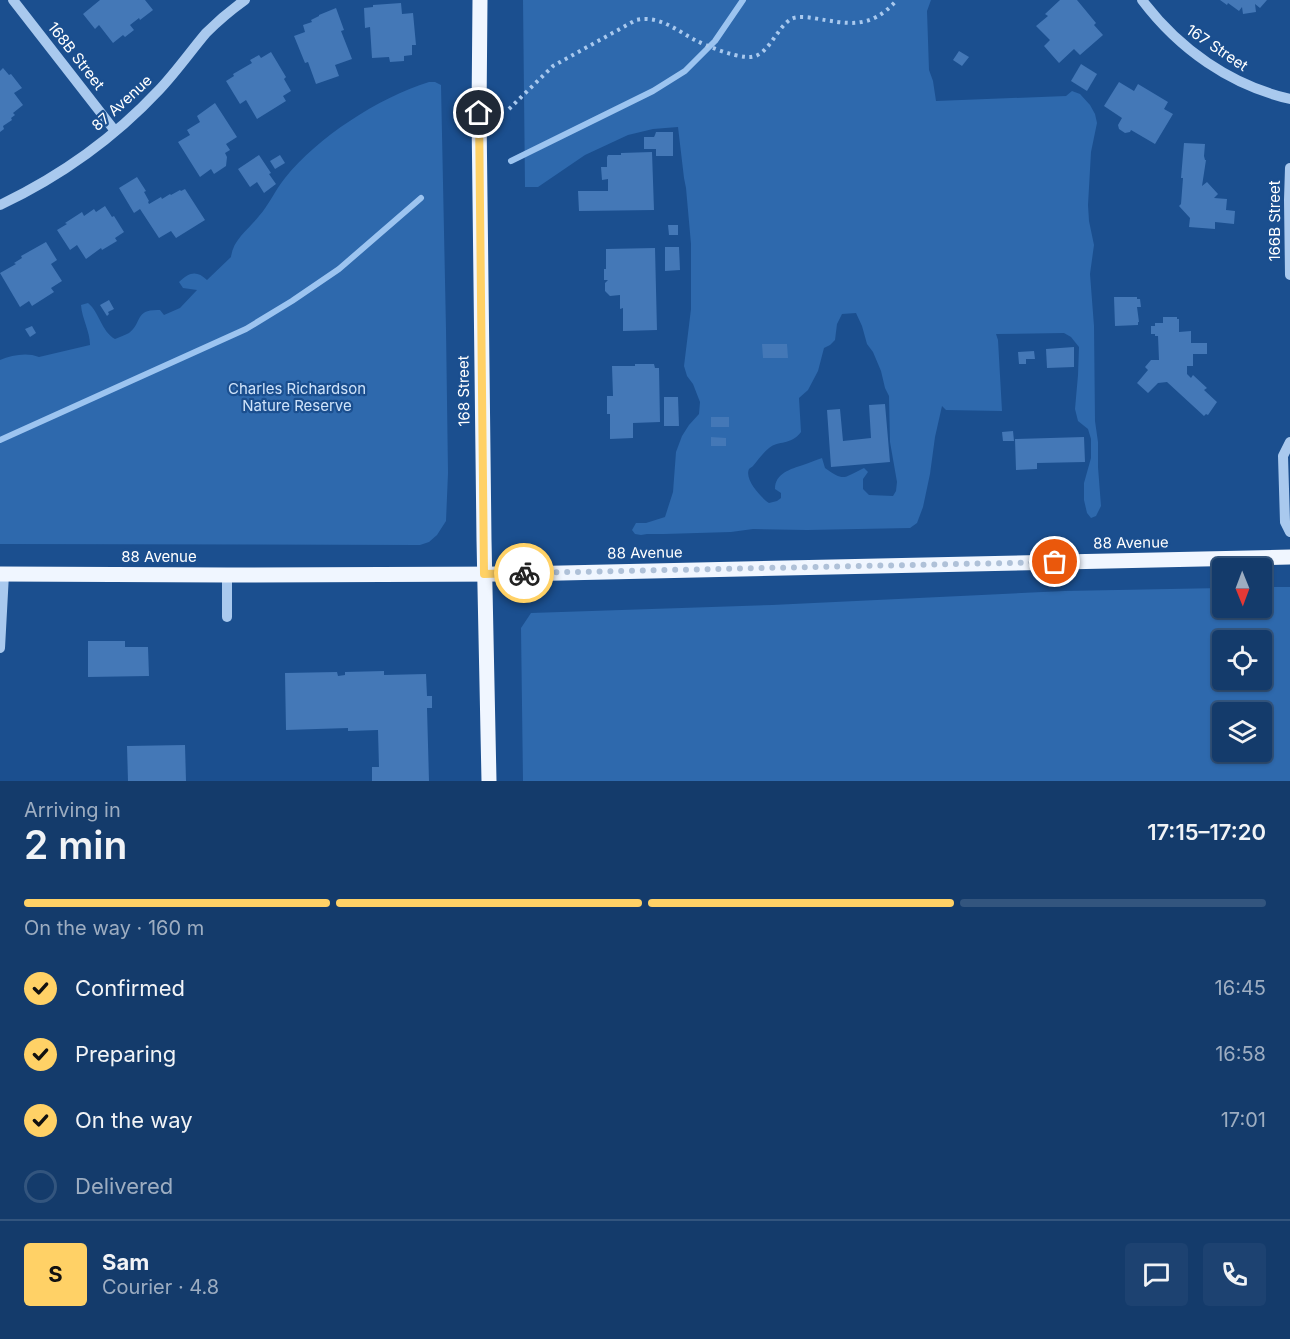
<!DOCTYPE html>
<html lang="en">
<head>
<meta charset="utf-8">
<style>
	:root { --surface:#143b6b; --page:#1d4271; --text:#f1f3f6; --muted:#9dadc1; --line:#33557e; --accent:#ffd166 }
	body { margin:0; font-family:Inter,sans-serif; background:var(--page); color:var(--text); height:100vh; display:flex; flex-direction:column; font-size:22px; white-space:nowrap }
	* { box-sizing:border-box; margin:0 }
	p { font-size:20px; color:var(--muted) }
	.icon { flex:none; width:33px; height:33px; fill:none; stroke:currentColor; stroke-width:2; stroke-linecap:round; stroke-linejoin:round }
	.map { position:relative; height:781px; overflow:hidden }
	.drawer { display:flex; flex-direction:column; background:var(--surface); flex:1 }
	.drawer>* { flex:none }
	.needle { width:39px; rotate:179deg }
	.controls { position:absolute; left:1212px; top:558px; display:grid; gap:12px }
	.controls a { display:grid; place-items:center; width:60px; height:60px; border-radius:6px; background:var(--surface); box-shadow:0 2px 4px #0004,0 0 0 2px var(--line); font-size:30px }
	.pin { position:absolute; display:grid; place-items:center; width:51px; height:51px; color:#fff; margin:-26px; border:3px solid #fff; border-radius:50%; box-shadow:0 2px 6px #0007 }
	.courier { position:absolute; display:grid; place-items:center; width:60px; height:60px; margin:-30px; border:4px solid #ffd166; border-radius:50%; background:#fff; color:#222; box-shadow:0 2px 8px #0007 }
	.overview em { font-style:normal; font-weight:600 }
	.overview div { display:flex; flex-direction:column-reverse }
	.overview { display:flex; align-items:center; justify-content:space-between; height:102px; padding:0 24px }
	h1 { font-size:39px; font-weight:600; line-height:45px }
	.bar { display:grid; grid-template-columns:repeat(4,1fr); gap:9px 6px; align-content:center; height:72px; padding:0 24px }
	.bar i { height:8px; border-radius:4px; background:var(--line) }
	.bar .current { background:var(--accent) }
	.bar p { grid-column:span 4 }
	.line { display:flex; align-items:center; gap:15px; padding:0 24px; border-top:2px solid var(--line) }
	.line div { flex:1 }
	.round { display:grid; place-items:center; flex:none; width:63px; height:63px; border-radius:6px; background:var(--page) }
	ol { padding:0 24px; list-style:none }
	li { display:flex; align-items:center; gap:18px; height:66px }
	li p { margin-inline-start:auto }
	li .icon { padding:6px; border-radius:50%; background:var(--accent); color:#111; stroke-width:4 }
	li:last-child { color:var(--muted) }
	li i { width:33px; height:33px; border:3px solid var(--line); border-radius:50% }
	.map>svg:first-child { display:block }
	.green { fill:#2e69ad; fill-rule:evenodd }
	.lines { fill:none; stroke-linecap:round; stroke-linejoin:round }
	.stream { stroke:#9cc4f0; stroke-width:6 }
	.building { fill:#4478b7 }
	.path { stroke:#a9c9ee; stroke-width:4; stroke-dasharray:3 4.5; stroke-linecap:butt }
	.minor { stroke:#a9c9ee; stroke-width:10 }
	.major { stroke:#f0f6ff; stroke-width:15 }
	.done { stroke:#afc1d8; stroke-width:6; stroke-dasharray:0 10.8 }
	.route { stroke:#ffd166; stroke-width:8 }
	.labels { text-anchor:middle; stroke-width:4.5; stroke-linejoin:round; paint-order:stroke }
	.street-label { font-size:15px; fill:#fff; stroke:#1b4f8f }
	.park-label { font-size:15px; fill:#cfe3fa; stroke:#1b4f8f }
</style>
</head>
<body>
<div class="map">
<svg width="1290" height="781" viewBox="0 0 1290 781">
	<rect width="100%" height="100%" fill="#1b4f8f"/>
	<g class="green">
		<path d="M523 0H931L927 11 929 70 933 81 936 101 1066 96 1072 91 1080 94 1090 105 1095 114 1097 123 1091 152 1088 205 1089 221 1094 245 1090 274 1094 326 1095 421 1098 442V467L1101 506 1096 516 1091 518 1087 513 1084 500V483L1091 458V439L1088 429 1078 421 1075 409 1078 375 1079 347 1071 337 1064 333 996 334 998 340 1002 411 946 410 942 406 935 437 930 474 923 507 917 523 910 528 807 530 753 529 731 532 664 534H647L641 535 635 534 632 530 636 523H646L665 517 673 492 676 452 682 436 689 425 699 414 700 402 693 384 687 376 684 366 691 309V244L686 188 684 178 678 127 653 129 628 135 585 155 538 187H525ZM856 313 862 326 867 344 873 352 881 371 885 388 889 396 890 442 897 482 896 491 893 496 869 495 863 489V479L868 472 864 468C843 478 845 482 825 468L822 458C815 460 810 463 803 465 791 469 775 473 775 489L781 493V498L777 501 769 503C761 498 744 479 749 469 750 468 752 467 753 466 758 460 763 453 769 448 779 440 790 446 801 432L799 398 808 390 818 371 824 348 830 345 835 340 837 324 842 314Z"/>
		<path d="M429 82H435L441 85 446 329 448 473 446 521 437 535 429 542 420 545 0 544V360C12 355 27 352 39 357L90 345C90 331 82 319 81 305L88 303C100 313 101 331 115 339 120 337 125 335 129 333 143 322 134 309 160 310L164 315 180 308 197 290 183 288 179 282C189 272 197 270 207 280L231 257C233 239 249 229 259 216 269 205 275 190 285 178 318 137 378 98 429 82Z"/>
		<path d="M1262 587H1290V781H523L521 628 531 613 772 605 1064 591 1222 588V608H1262ZM1222 640H1262V680H1222ZM1222 712H1262V752H1222Z"/>
	</g>
	<g class="lines">
		<g class="stream">
			<path d="M511 161 653 91 685 71 715 41 743 0"/>
			<path d="M0 440 246 329 292 301 339 269 421 198"/>
		</g>
	</g>
	<g class="building">
		<path d="M100 0H145L153 10 140 20 139 18 130 25 134 30 125 37 123 35 113 43 99 25 95 29 83 14Z"/>
		<path d="M1060 0H1077L1096 23 1094 25 1103 35 1080 55 1074 49 1059 63 1044 46 1050 40 1036 26 1048 16 1045 14Z"/>
		<path d="M1220 0H1267L1260 8 1255 4 1256 12 1243 14 1242 7 1239 11 1228 3 1227 5Z"/>
		<path d="M401 3 402 14 413 13 416 45H412V55L404 56V61L390 62 389 57 372 58 370 27 365 28 364 8 373 7V5Z"/>
		<path d="M336 8 344 30 341 31 352 59 335 65 339 76 316 84 308 62 305 63 294 36 305 32 303 25 312 22 311 20 319 16V15Z"/>
		<path d="M959 51 969 57 962 66 953 60Z"/>
		<path d="M271 52 286 77 284 79 291 91 283 96 286 101 257 119 246 100 240 104 226 81 234 76 233 74 252 63 250 60 259 55 261 58Z"/>
		<path d="M1081 64 1097 74 1087 91 1071 81Z"/>
		<path d="M3 68 9 75 11 74 22 88 14 93 23 105 13 113 15 115 11 118 12 120 3 126 4 129 0 132V71Z"/>
		<path d="M1119 82 1134 91 1138 84 1168 102 1164 109 1173 114 1155 144 1131 130 1130 132 1125 133 1119 129 1118 125 1122 118 1104 106Z"/>
		<path d="M215 103 237 137 226 144 230 150 225 153 227 157 226 166 214 174 211 169 200 177 178 142 190 135 187 130 200 122 197 116Z"/>
		<path d="M656 132H673V156H656V149H644V137H654L655 135Z"/>
		<path d="M1184 143 1205 144 1204 156 1205 160H1206L1202 186 1207 182 1218 194 1214 198 1227 199 1226 210 1235 211 1234 224 1215 222V229L1189 227 1190 218 1179 206 1181 204 1183 178H1181Z"/>
		<path d="M652 152 654 210 579 211 578 191H608V179L602 180 601 167H607V157L608 155H621V153Z"/>
		<path d="M259 155 271 173 269 174 276 184 264 193 257 182 250 187 238 169Z"/>
		<path d="M280 155 285 163 275 169 270 161Z"/>
		<path d="M137 177 146 191 144 192 149 201 148 202 149 204 161 197 162 199 170 194 171 195 180 190 181 191 185 189 205 220 176 238 171 231 159 238 140 209 134 213 119 188Z"/>
		<path d="M105 206 112 217 114 216 124 232 115 238 117 241 102 250 101 248 86 259 77 245 70 250 57 230 67 224 65 223 82 212 84 216 94 209 96 212Z"/>
		<path d="M668 225H678V235H669Z"/>
		<path d="M46 242 57 260 51 264 62 281 51 288 54 292 32 306 29 301 20 307 0 273 16 264 14 263 22 258 21 256Z"/>
		<path d="M665 247H679L680 270 665 271Z"/>
		<path d="M655 248 657 330 623 331V308L620 309V295L610 296 605 291V283L608 280H604V269H606V249Z"/>
		<path d="M1114 297H1137V299H1140L1141 307H1137L1139 322H1138V325L1115 326Z"/>
		<path d="M109 300 114 309 108 312 109 314 107 316 100 305Z"/>
		<path d="M1163 317H1177V319H1179V332L1191 331V343H1207V354H1193V366H1187V374L1191 378 1193 375 1207 388 1204 390 1217 402 1208 415 1206 414 1204 416 1167 382 1158 383 1148 393 1137 383 1148 370 1145 367 1151 360H1159L1158 336H1155V334H1151V326H1155V323H1163Z"/>
		<path d="M32 326 36 333 30 337 25 329Z"/>
		<path d="M762 344H787L788 358H763Z"/>
		<path d="M1074 347V367L1047 368 1046 349Z"/>
		<path d="M1034 351 1035 359H1026V364H1019L1018 352Z"/>
		<path d="M635 364H654L655 368H659L660 422 633 423V438L610 439V414H607V396H613L612 366H635Z"/>
		<path d="M664 397H678L679 426H664Z"/>
		<path d="M885 404 890 462 831 467 827 410 840 409 843 441 871 438 869 405Z"/>
		<rect x="711" y="417" width="18" height="10"/>
		<path d="M1013 431 1014 441H1003L1002 432Z"/>
		<path d="M711 437 726 438V446H711Z"/>
		<path d="M1084 437 1085 462 1037 463V469L1016 470 1015 439Z"/>
		<path d="M88 641H125V647H148L149 676 88 677Z"/>
		<path d="M384 671V675L426 674 427 696H432V708H427L429 781H372V767H379L378 730 348 731V728L286 730 285 673 337 672 338 676 345 675V672Z"/>
		<path d="M185 745 186 781H128L127 746Z"/>
	</g>
	<g class="lines">
		<path class="path" d="M509 109 553 66 636 20C659 15 676 30 695 40 709 47 732 56 747 57 768 59 775 29 791 19 797 16 806 17 813 18 849 24 870 30 897 0"/>
		<g class="minor">
			<path d="M13 0 115 131"/>
			<path d="M1142 0C1179 49 1230 85 1290 99"/>
			<path d="M1290 168 1289 200 1290 275"/>
			<path d="M0 205C59 177 114 138 159 90 176 72 190 52 206 33 218 21 231 10 245 0"/>
			<path d="M1290 442 1283 456 1285 522 1290 532"/>
			<path d="M227 575V617"/>
			<path d="M0 648 4 574"/>
		</g>
		<g class="major">
			<path d="M480 0 479 113 484 540 489 781"/>
			<path d="M0 574 227 575 517 574 1290 557"/>
		</g>
	</g>
	<g class="lines">
		<path class="done" d="M524 573 1055 562"/>
		<path class="route" d="M479 113 484 574 524 573"/>
	</g>
	<g class="labels">
		<g class="street-label">
			<text transform="translate(1217 48) rotate(34)" y="5">167 Street</text>
			<text transform="translate(76 56) rotate(52)" y="5">168B Street</text>
			<text transform="translate(122 103) rotate(-42)" y="5">87 Avenue</text>
			<text transform="translate(1275 221) rotate(-90)" y="5">166B Street</text>
			<text transform="translate(464 391) rotate(-91)" y="5">168 Street</text>
			<text transform="translate(1131 543) rotate(-1)" y="5">88 Avenue</text>
			<text transform="translate(645 553) rotate(-1)" y="5">88 Avenue</text>
			<text x="159" y="562">88 Avenue</text>
		</g>
		<g class="park-label">
			<text x="297" y="394">Charles Richardson<tspan x="297" dy="17">Nature Reserve</tspan></text>
		</g>
	</g>
</svg>
<div class="controls">
<a><svg class="needle" viewBox="-14 -14 28 28"><path d="M0-13l5 13h-10z" fill="#e53935"/><path d="M0 13l5-13h-10z" fill="#9dadc1"/></svg></a>
<a><svg class="icon" aria-label="locate" viewBox="0 0 24 24"><circle cx="12" cy="12" r="6"/><path d="M12 2v4M12 18v4M2 12h4M18 12h4"/></svg></a>
<a><svg class="icon" aria-label="layers" viewBox="0 0 24 24"><path d="M12 4l9 5-9 5-9-5zM3 14l9 5 9-5"/></svg></a>
</div>
<div class="pin" style="left:1055px;top:562px;background:#ea580c"><svg class="icon" aria-label="bag" viewBox="0 0 24 24"><path d="M5 8h14l-1 12H6zM9 8a3 3 0 0 1 6 0"/></svg></div>
<div class="pin" style="left:479px;top:113px;background:#1f2937"><svg class="icon" aria-label="home" viewBox="0 0 24 24"><path d="M3 11l9-7 9 7M6 9v11h12V9"/></svg></div>
<div class="courier" style="left:524px;top:573px"><svg class="icon" aria-label="bike" viewBox="0 0 24 24"><circle cx="6" cy="16" r="4"/><circle cx="18" cy="16" r="4"/><path d="M6 16l4-8h5l3 8M10 8l3 8H6M13 5h3"/></svg></div>
</div>
<section class="drawer">
<div class="overview"><div><h1>2 min</h1><p>Arriving in</p></div><em>17:15–17:20</em></div>
<div class="bar"><i class="current"></i><i class="current"></i><i class="current"></i><i></i><p>On the way · 160 m</p></div>
<ol>
<li><svg class="icon" aria-label="check" viewBox="0 0 24 24"><path d="M5 12l5 5 9-10"/></svg>Confirmed<p>16:45</p></li>
<li><svg class="icon" aria-label="check" viewBox="0 0 24 24"><path d="M5 12l5 5 9-10"/></svg>Preparing<p>16:58</p></li>
<li><svg class="icon" aria-label="check" viewBox="0 0 24 24"><path d="M5 12l5 5 9-10"/></svg>On the way<p>17:01</p></li>
<li><i></i>Delivered</li>
</ol>
<div class="line" style="height:108px"><b class="round" style="background:var(--accent);color:#111">S</b><div><b>Sam</b><p>Courier · 4.8</p></div><a class="round"><svg class="icon" aria-label="chat" viewBox="0 0 24 24"><path d="M4 5h16v11H9l-5 4z"/></svg></a><a class="round"><svg class="icon" aria-label="phone" viewBox="0 0 24 24"><path d="M5 4h4l2 5-3 2q2 4 5 5l2-3 5 2v4C11 20 4 13 5 4z"/></svg></a></div>
</section>
</body>
</html>
